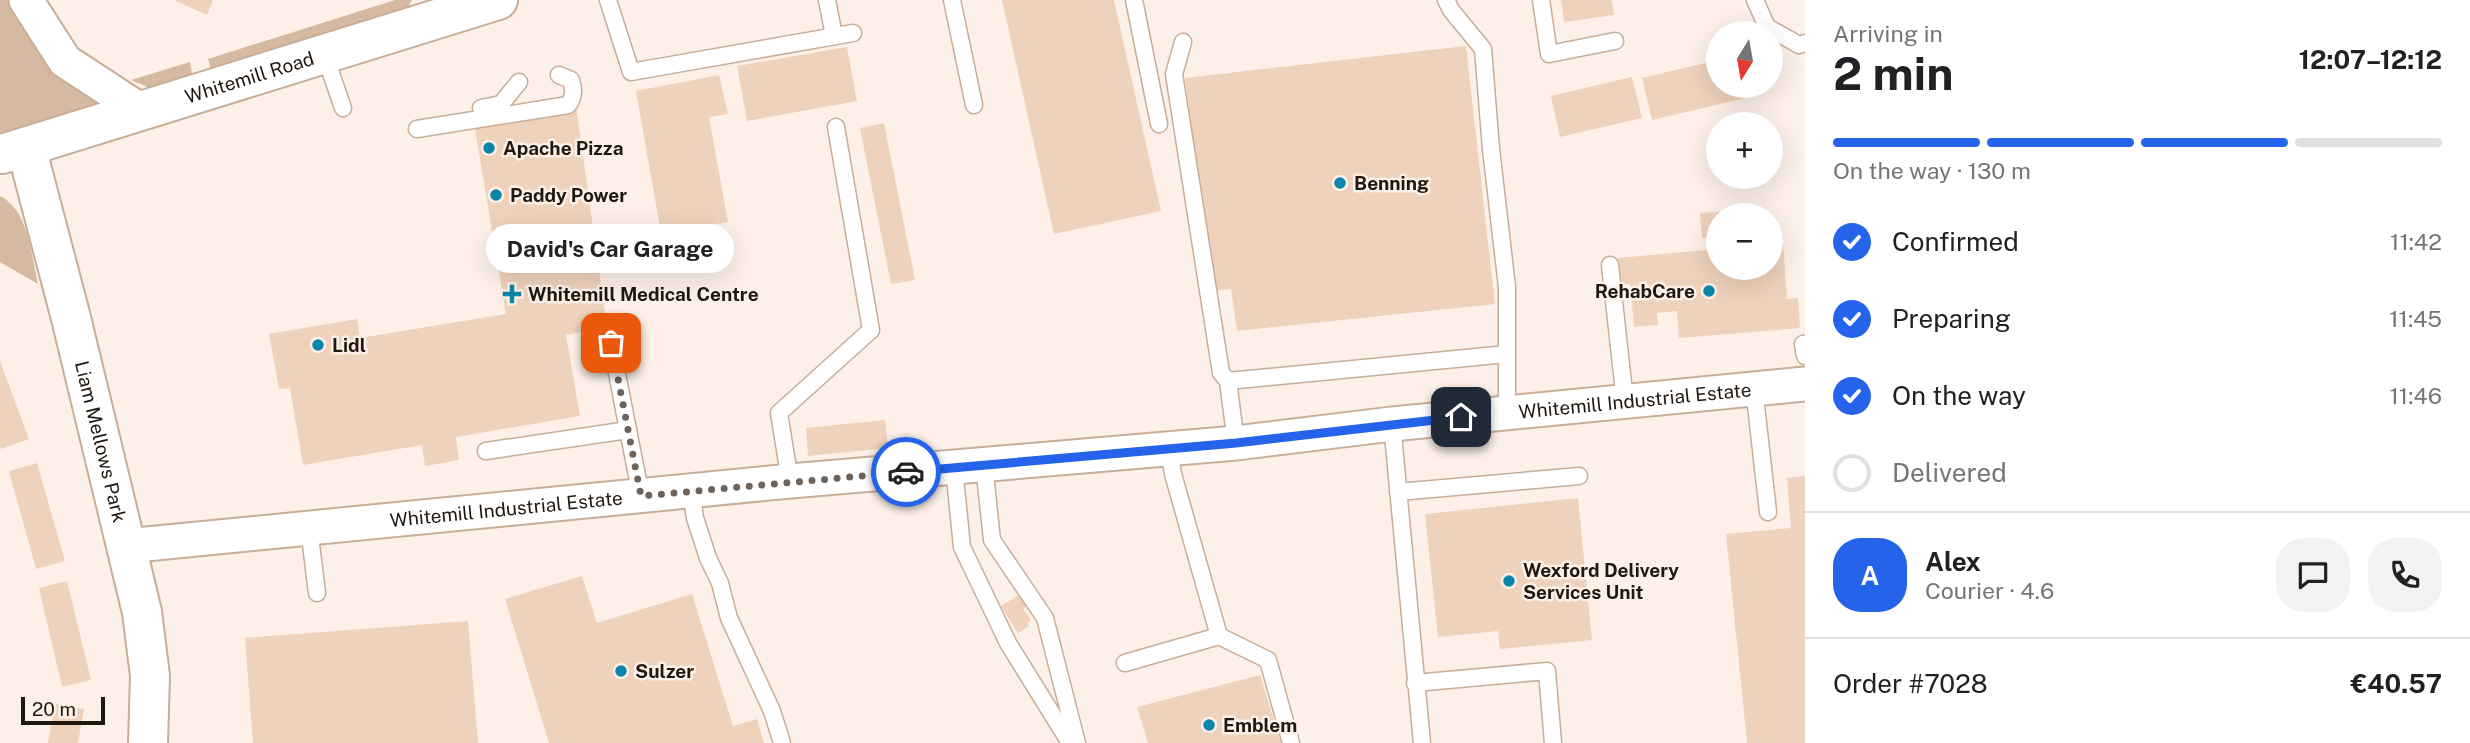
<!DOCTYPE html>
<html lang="en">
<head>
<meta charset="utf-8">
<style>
	:root { --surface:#fff; --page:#f2f2f2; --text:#202124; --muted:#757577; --line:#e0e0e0; --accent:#2563eb }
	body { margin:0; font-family:"Public Sans",sans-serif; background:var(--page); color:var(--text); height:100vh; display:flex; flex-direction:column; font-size:26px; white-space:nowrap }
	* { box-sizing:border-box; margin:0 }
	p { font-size:23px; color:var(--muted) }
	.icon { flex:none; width:38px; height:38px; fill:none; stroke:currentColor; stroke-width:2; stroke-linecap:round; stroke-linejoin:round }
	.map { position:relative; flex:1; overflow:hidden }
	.panel { display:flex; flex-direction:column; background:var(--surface); width:665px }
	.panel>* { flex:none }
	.needle { width:46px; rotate:191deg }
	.controls { position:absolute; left:1706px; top:21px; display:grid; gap:14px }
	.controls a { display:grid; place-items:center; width:77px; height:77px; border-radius:50%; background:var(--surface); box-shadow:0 7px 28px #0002; font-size:35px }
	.scale { position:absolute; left:21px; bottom:18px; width:84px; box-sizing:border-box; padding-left:7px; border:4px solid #20170f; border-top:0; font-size:19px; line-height:24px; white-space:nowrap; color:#20170f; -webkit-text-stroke:5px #fcf0e8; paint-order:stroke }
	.pin { position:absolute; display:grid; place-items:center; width:60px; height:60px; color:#fff; margin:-30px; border-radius:14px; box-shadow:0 4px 10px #0006 }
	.courier { position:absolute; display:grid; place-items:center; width:70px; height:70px; margin:-35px; border:5px solid #2563eb; border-radius:50%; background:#fff; color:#222; box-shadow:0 2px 9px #0007 }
	.bubble { position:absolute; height:49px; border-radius:24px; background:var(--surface); box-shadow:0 7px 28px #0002; font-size:23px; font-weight:700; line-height:49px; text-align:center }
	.head em { font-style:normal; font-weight:700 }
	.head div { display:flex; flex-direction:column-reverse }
	.head { display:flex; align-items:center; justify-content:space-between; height:119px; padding:0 28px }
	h1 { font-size:46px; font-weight:700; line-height:52px }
	.bar { display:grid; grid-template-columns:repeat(4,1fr); gap:10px 7px; align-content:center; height:84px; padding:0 28px }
	.bar i { height:9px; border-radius:5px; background:var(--line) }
	.bar .selected { background:var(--accent) }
	.bar p { grid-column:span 4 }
	.line { display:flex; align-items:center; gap:18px; padding:0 28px; border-top:2px solid var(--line) }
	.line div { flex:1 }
	.round { display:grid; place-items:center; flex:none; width:74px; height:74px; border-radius:28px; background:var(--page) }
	ol { padding:0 28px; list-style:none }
	li { display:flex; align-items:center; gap:21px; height:77px }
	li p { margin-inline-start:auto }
	li .icon { padding:7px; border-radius:50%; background:var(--accent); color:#fff; stroke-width:4 }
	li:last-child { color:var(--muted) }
	li i { width:38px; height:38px; border:4px solid var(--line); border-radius:50% }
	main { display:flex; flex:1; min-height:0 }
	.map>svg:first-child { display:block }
	.grass { fill:#d6b9a1 }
	.building { fill:#eed2bc }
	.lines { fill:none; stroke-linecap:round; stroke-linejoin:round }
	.lane-casing { stroke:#c8ad98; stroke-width:19 }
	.street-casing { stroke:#c8ad98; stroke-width:37 }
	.secondary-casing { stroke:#c8ad98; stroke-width:42 }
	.lane { stroke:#fff; stroke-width:16 }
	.street { stroke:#fff; stroke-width:33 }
	.secondary { stroke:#fff; stroke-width:38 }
	.done { stroke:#6d635b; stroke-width:7; stroke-dasharray:0 12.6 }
	.route { stroke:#2563eb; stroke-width:9 }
	.poi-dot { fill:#0b85a9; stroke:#fcf0e8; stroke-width:2.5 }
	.labels { text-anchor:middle; stroke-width:5; stroke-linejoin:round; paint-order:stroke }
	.street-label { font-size:19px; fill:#20170f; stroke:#fcf0e8 }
	.poi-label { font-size:19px; font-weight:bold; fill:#20170f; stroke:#fcf0e8; text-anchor:start }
</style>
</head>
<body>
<main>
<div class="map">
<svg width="1805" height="743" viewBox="0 0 1805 743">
	<rect width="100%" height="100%" fill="#fcf0e8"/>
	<g class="grass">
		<path d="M0 0H7L50 68 100 104 0 136Z"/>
		<path d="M395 0H412L406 10 212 72 208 59Z"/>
		<path d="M190 62 193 79 157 91 131 80Z"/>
		<path d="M0 196C29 210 31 255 38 284L0 262Z"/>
	</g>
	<g class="building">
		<path d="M174 0H213L207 15Z"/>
		<path d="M1002 0H1114L1161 211 1054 234Z"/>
		<path d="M1561 0H1612L1614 15 1564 22Z"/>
		<path d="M1466 46 1495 304 1237 331 1231 289 1212 291 1185 78Z"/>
		<path d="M847 47 857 101 747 121 737 66Z"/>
		<path d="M1718 60V86H1751L1754 96 1652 120 1642 78Z"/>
		<path d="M719 75 728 114 709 117 728 222 661 233 636 91Z"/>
		<path d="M1632 77 1642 118 1560 137 1551 96Z"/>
		<path d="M576 106 607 327 566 335 580 416 456 437 459 460 425 466 422 445 303 465 290 388 279 389 269 334 357 319 360 338 506 314 474 123Z"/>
		<path d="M884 123 915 280 891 284 860 128Z"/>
		<path d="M1725 211V215H1718V237L1702 238 1700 213Z"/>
		<path d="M1783 244 1787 299 1798 298 1800 328 1679 338 1677 311 1657 313 1658 325 1634 327 1630 284 1620 285 1618 258 1718 249V268H1771V245Z"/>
		<path d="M0 361 29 439 1 449 0 446Z"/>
		<path d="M885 420 888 448 808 456 806 428Z"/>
		<path d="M37 463 65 561 36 569 9 471Z"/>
		<path d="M1805 476V743H1747L1726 534 1791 528 1787 478Z"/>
		<path d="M1578 498 1592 640 1500 649 1498 631 1438 637 1425 514Z"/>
		<path d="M582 576 597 623 692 594 733 726 757 719 764 743H549L505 599Z"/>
		<path d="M67 581 91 680 62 687 39 588Z"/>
		<path d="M1019 595 1026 606 1023 609 1031 620 1027 623 1029 626 1018 633 1001 606Z"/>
		<path d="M468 621 478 743H253L245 638Z"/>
		<path d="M1260 675 1281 743H1148L1137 707Z"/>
		<path d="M55 704 84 709 78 743H48Z"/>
	</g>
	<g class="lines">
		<defs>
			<g id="lane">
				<path d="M608 0 631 72 853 33"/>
				<path d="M827 0 834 36"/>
				<path d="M952 0 974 105"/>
				<path d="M1134 0 1159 124"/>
				<path d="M1446 0 1451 10 1483 49 1491 149 1507 287V412"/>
				<path d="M1541 0 1549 54 1615 41"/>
				<path d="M1755 0 1767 27 1799 45 1805 43"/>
				<path d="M1183 42 1174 74 1221 373 1228 381 1236 443"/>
				<path d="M324 53 343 108"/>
				<path d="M481 108 501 104 519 82"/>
				<path d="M417 129 568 105C574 98 574 88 571 80L559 75"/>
				<path d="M1610 265 1625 401"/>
				<path d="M611 343 641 496"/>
				<path d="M1803 344 1805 356"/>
				<path d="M1228 381 1507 354"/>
				<path d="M1754 388 1768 512"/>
				<path d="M1392 424 1422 743"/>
				<path d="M486 451 628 430"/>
				<path d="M984 465 992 540 1045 618 1077 743"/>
				<path d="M954 468 962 547 1008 643 1070 743"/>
				<path d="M790 481 779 413 871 330 836 127"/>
				<path d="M691 491 695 518 708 558 720 583 729 618 772 711 782 743"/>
				<path d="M1398 492 1579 476"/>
				<path d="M309 528 317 593"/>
				<path d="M1219 636 1268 660 1291 743"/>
				<path d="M1125 663 1219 636 1173 474 1169 449"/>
				<path d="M1415 683 1547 671 1553 743"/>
			</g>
			<g id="street">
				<path d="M26 0 65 61 140 110"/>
				<path id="s1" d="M126 546 790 481 1236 443 1392 424 1805 384"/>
			</g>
			<g id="secondary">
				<path id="s2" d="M26 147 71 318 142 612 150 676 148 743"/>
				<path id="s3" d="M2 154 498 0"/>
			</g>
		</defs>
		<use href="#lane" class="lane-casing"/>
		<use href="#street" class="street-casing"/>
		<use href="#secondary" class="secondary-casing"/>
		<use href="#lane" class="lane"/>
		<use href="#street" class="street"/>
		<use href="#secondary" class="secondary"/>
	</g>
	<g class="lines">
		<path class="done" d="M611 343 641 496 906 472"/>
		<path class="route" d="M906 472 1236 443 1461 417"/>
	</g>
	<g class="poi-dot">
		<circle cx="489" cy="148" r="7"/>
		<circle cx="1340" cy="183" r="7"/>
		<circle cx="496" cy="195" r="7"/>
		<circle cx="1709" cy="291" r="7"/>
		<path d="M508.5 283.5h7v7h7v7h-7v7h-7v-7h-7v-7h7z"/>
		<circle cx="318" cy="345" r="7"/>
		<circle cx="1509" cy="581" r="7"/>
		<circle cx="621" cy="671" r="7"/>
		<circle cx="1209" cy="725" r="7"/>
	</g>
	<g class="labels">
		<g class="street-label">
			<text dy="7" stroke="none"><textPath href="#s3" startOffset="259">Whitemill Road</textPath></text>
			<text dy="7" stroke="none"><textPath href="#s1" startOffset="1516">Whitemill Industrial Estate</textPath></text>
			<text dy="7" stroke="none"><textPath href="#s2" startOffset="304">Liam Mellows Park</textPath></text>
			<text dy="7" stroke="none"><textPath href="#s1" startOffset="382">Whitemill Industrial Estate</textPath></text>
		</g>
		<g class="poi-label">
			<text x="503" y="155">Apache Pizza</text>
			<text x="1354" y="190">Benning</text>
			<text x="510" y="202">Paddy Power</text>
			<text x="1695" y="298" text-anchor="end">RehabCare</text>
			<text x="528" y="301">Whitemill Medical Centre</text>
			<text x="332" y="352">Lidl</text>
			<text x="1523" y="577">Wexford Delivery<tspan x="1523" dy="22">Services Unit</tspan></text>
			<text x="635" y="678">Sulzer</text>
			<text x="1223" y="732">Emblem</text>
		</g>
	</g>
</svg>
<div class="controls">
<a><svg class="needle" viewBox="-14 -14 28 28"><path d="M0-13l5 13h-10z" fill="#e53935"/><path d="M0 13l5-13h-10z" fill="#757577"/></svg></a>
<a>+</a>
<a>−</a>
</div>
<div class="scale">20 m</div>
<div class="pin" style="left:611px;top:343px;background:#ea580c"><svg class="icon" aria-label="bag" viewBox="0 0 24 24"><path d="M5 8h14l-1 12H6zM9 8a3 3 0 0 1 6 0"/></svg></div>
<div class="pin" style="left:1461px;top:417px;background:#1f2937"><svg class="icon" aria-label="home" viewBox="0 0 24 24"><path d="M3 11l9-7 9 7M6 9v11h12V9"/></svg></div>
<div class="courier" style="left:906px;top:472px"><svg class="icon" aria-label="car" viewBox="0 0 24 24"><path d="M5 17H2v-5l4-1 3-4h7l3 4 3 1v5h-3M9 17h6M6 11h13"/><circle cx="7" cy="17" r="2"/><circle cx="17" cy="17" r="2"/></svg></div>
<div class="bubble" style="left:486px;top:224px;width:248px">David's Car Garage</div>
</div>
<section class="panel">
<div class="head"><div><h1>2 min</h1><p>Arriving in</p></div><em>12:07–12:12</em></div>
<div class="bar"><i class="selected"></i><i class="selected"></i><i class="selected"></i><i></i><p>On the way · 130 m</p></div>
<ol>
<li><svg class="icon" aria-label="check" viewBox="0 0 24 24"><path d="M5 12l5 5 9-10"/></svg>Confirmed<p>11:42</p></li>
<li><svg class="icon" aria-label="check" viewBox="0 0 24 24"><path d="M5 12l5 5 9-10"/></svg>Preparing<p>11:45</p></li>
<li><svg class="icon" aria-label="check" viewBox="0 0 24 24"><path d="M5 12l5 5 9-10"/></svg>On the way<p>11:46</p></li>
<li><i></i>Delivered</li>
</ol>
<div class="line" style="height:126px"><b class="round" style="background:var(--accent);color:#fff">A</b><div><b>Alex</b><p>Courier · 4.6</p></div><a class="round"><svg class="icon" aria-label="chat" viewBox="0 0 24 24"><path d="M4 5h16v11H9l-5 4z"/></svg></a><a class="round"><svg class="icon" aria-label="phone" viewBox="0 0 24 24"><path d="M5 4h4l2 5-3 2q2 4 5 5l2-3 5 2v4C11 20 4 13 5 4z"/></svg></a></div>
<div class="line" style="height:91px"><div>Order #7028</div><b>€40.57</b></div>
</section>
</main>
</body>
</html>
